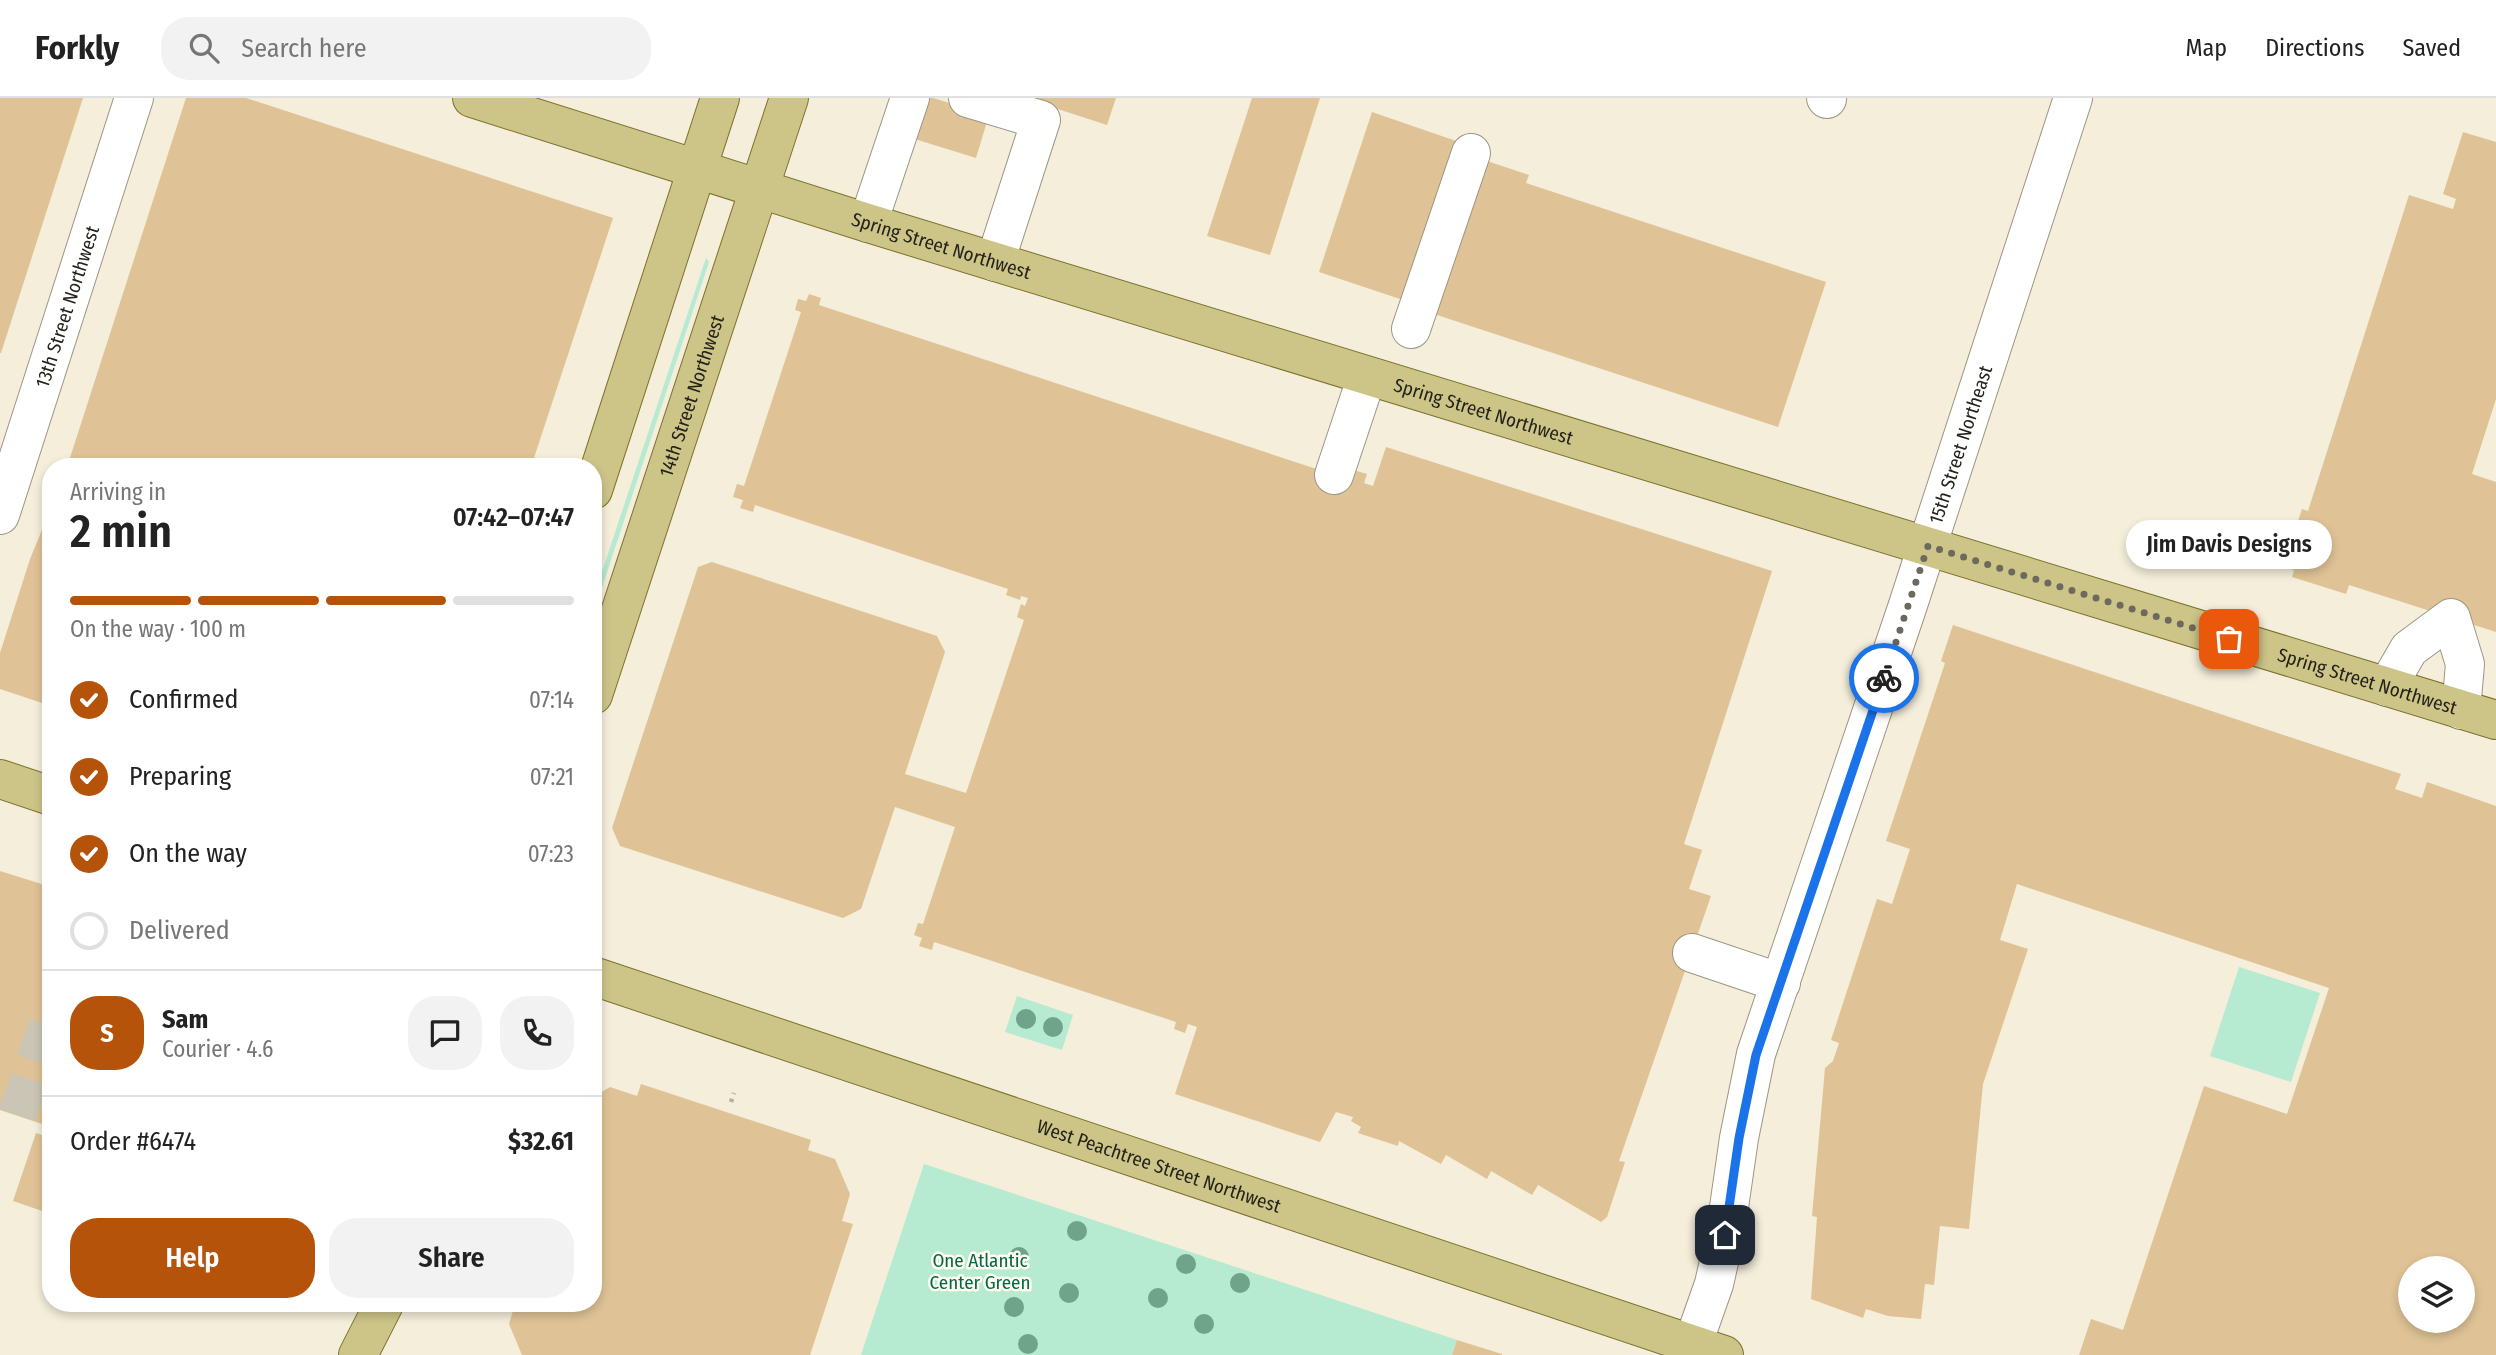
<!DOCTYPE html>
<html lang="en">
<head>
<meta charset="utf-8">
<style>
	:root { --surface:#fff; --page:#f2f2f2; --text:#222; --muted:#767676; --line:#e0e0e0; --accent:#b45309 }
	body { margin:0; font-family:"Fira Sans Condensed",sans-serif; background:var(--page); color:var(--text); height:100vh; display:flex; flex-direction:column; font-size:26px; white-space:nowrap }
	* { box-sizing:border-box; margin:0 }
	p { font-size:23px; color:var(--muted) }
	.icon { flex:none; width:38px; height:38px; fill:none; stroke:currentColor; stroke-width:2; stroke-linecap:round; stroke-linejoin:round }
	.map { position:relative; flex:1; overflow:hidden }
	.panel { position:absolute; left:42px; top:360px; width:560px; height:854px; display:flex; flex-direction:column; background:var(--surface); border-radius:28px; box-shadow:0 4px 10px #0003 }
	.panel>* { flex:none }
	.buttons { position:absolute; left:2398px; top:1158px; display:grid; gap:14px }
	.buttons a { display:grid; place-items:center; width:77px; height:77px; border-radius:50%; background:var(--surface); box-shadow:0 4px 10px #0003; font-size:35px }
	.pin { position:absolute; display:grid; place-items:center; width:60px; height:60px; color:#fff; margin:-30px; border-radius:14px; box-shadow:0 4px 10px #0006 }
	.courier { position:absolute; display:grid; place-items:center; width:70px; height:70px; margin:-35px; border:5px solid #1a73e8; border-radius:50%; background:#fff; color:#222; box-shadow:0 2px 9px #0007 }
	.bubble { position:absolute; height:49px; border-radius:24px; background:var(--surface); box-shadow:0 4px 10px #0003; font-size:23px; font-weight:600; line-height:49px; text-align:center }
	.overview em { font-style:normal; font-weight:600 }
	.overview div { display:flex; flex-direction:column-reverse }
	.overview { display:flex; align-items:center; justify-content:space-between; height:119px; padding:0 28px }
	h1 { font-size:46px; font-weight:600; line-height:52px }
	.bar { display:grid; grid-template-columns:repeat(4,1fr); gap:10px 7px; align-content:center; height:84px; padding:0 28px }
	.bar i { height:9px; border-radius:5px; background:var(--line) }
	.bar .current { background:var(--accent) }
	.bar p { grid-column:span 4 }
	.line { display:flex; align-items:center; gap:18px; padding:0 28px; border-top:2px solid var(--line) }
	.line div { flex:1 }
	.round { display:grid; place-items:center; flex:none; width:74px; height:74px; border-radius:28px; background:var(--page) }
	ol { padding:0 28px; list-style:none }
	li { display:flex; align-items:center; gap:21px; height:77px }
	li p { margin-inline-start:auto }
	li .icon { padding:7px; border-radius:50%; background:var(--accent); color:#fff; stroke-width:4 }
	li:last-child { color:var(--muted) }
	li i { width:38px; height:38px; border:4px solid var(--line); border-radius:50% }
	.primary-button { display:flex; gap:14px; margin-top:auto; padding:14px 28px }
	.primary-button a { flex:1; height:80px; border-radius:28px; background:var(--accent); color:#fff; font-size:28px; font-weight:600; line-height:80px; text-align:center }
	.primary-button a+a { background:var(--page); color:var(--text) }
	header { display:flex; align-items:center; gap:42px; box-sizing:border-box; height:98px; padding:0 35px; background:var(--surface); border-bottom:2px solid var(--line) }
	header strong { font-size:33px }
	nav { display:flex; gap:38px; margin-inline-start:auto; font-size:24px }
	.search { width:490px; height:63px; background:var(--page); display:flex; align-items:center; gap:18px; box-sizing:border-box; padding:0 24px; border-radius:28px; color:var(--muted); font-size:26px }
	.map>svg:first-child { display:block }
	.green { fill:#b6ead1 }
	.building { fill:#dfc396; fill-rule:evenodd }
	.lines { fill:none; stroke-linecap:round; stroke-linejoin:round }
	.minor-tunnel { stroke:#cac5b4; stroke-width:38; stroke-dasharray:38 19; stroke-linecap:butt }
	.minor-casing { stroke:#9b9683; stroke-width:40 }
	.major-casing { stroke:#7c722e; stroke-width:40 }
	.path { stroke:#b4af9f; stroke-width:4.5; stroke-dasharray:3.5 5; stroke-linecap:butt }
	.minor { stroke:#fff; stroke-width:38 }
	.major { stroke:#cdc488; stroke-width:38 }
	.tree { fill:#6fa48a }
	.done { stroke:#6d695e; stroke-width:7; stroke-dasharray:0 12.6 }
	.route { stroke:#1a73e8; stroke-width:9 }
	.labels { text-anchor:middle; stroke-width:5; stroke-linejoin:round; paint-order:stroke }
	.street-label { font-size:19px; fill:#24221b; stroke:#fffcef }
	.park-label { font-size:19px; fill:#036849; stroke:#fffcef }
</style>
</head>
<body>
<header>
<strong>Forkly</strong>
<div class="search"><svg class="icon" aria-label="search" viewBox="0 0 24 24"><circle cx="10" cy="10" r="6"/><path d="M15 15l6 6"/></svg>Search here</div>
<nav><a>Map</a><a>Directions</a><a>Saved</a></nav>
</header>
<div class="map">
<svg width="2496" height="1257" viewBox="0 0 2496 1257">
	<rect width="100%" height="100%" fill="#f4eeda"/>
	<g class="green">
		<path d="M706 160 709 164 593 517V501Z"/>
		<path d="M2239 869 2320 895 2291 984 2210 958Z"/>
		<path d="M1017 898 1073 917 1062 952 1005 934Z"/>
		<path d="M924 1066 1457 1242 1452 1257H861Z"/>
	</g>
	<g class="building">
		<path d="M0 0H83L1 255H0Z"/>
		<path d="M186 0H246L613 120 531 369H67Z"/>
		<path d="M917 0H933L989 17 976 60 905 38Z"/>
		<path d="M1024 0H1116L1107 27Z"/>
		<path d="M1252 0H1320L1270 157 1207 138Z"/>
		<path d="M1372 14 1459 44 1406 203 1319 174Z"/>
		<path d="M2463 34 2496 44V301L2472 376 2496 384V534L2349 487 2346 496 2292 479 2294 472 2290 471 2293 462 2286 459 2302 411 2308 413 2409 97 2453 111 2456 101 2443 96Z"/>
		<path d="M1484 62 1529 77 1526 85 1826 184 1778 329 1434 216Z"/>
		<path d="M809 196 821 200 819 207 1350 382 1353 372 1367 376 1364 385 1373 388 1386 349 1772 473 1684 746 1702 752 1689 791 1711 798 1619 1063 1625 1064 1607 1119 1601 1124 1538 1087 1532 1097 1491 1073 1487 1081 1446 1057 1441 1066 1399 1043 1398 1048 1358 1035 1361 1029 1351 1023 1353 1019 1336 1014 1320 1044 1175 996 1197 929 1188 926 1185 935 1174 931 1176 924 974 857 934 844 932 852 919 848 922 840 914 837 918 825 923 826 955 729 895 709 861 811 843 820 620 748 612 730 698 469 712 464 937 538 945 554 905 676 966 695 1024 522 1017 519 1021 506 1025 508 1028 500 1021 498 1020 502 1006 497 1008 491 755 407 753 414 740 410 743 402 733 399 737 386 744 388 801 214 795 212 798 201 806 203Z"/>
		<path d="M51 410V608L0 591V555L30 461Z"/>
		<path d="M1953 527 2401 676 2395 691 2422 700 2427 684 2496 708V1257H2079L2091 1221 2123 1232 2204 988 2287 1016 2329 890 2017 786 2000 842 2028 851 1983 986 1969 1131 1940 1128 1934 1187 1925 1186 1921 1221 1888 1218 1866 1211 1863 1220 1811 1201 1817 1119 1812 1118 1825 970 1833 963 1839 945 1831 942 1877 801 1892 806 1910 751 1886 743 1945 565 1941 563ZM2410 1171H2462V1223H2410Z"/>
		<path d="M0 773 51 789V1029L0 1012Z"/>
		<path d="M641 986 811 1042 808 1052 835 1061 850 1096 842 1123 853 1126 810 1257H522L509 1226 515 1206H593V999L610 989 637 998Z"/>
		<path d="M36 1035 51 1040V1116L13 1103Z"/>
		<path d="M1457 1242 1502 1256V1257H1452Z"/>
	</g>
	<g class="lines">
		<path class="minor-tunnel" d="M17 1017 51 918"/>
		<defs>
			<g id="minor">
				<path d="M968 0 1041 22 995 164"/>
				<path d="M1826 0 1827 1"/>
				<path d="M868 125 910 0"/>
				<path d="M1411 231 1471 55"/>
				<path d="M1334 377 1367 278"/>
				<path id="s1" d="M0 417 134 0"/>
				<path d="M2387 589 2409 551 2451 520 2465 566 2461 612"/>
				<path d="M1692 855 1781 885"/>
				<path id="s2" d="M1689 1257 1714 1186 1725 1137 1739 1040 1756 956 1907 510 2073 0"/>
			</g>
			<g id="major">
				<path id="s3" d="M472 0 868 125 2496 622"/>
				<path d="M593 392 720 0"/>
				<path id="s4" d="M593 597 789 0"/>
				<path d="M0 681 51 698"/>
				<path id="s5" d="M593 878 1724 1257"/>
				<path d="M358 1257 384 1206"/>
			</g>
		</defs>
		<use href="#minor" class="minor-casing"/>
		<use href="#major" class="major-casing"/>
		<path class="path" d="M731 1004 734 995"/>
		<use href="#minor" class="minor"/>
		<use href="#major" class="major"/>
	</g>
	<g class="tree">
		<circle cx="1026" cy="921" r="10"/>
		<circle cx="1053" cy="929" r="10"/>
		<circle cx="1077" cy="1133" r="10"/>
		<circle cx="1019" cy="1159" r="10"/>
		<circle cx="1186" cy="1166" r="10"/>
		<circle cx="1240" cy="1185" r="10"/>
		<circle cx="1069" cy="1195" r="10"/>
		<circle cx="1158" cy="1200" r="10"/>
		<circle cx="1014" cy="1209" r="10"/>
		<circle cx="1204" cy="1226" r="10"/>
		<circle cx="1028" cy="1246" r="10"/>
	</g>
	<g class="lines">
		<path class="done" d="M1884 580 1928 448 2229 541"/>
		<path class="route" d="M1725 1137 1739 1040 1756 957 1884 580"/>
	</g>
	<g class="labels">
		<g class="street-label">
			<text dy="7" stroke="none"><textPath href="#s3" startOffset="492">Spring Street Northwest</textPath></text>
			<text dy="7" stroke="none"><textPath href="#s1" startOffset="219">13th Street Northwest</textPath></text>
			<text dy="7" stroke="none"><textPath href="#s4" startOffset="315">14th Street Northwest</textPath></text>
			<text dy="7" stroke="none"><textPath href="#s3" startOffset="1059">Spring Street Northwest</textPath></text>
			<text dy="7" stroke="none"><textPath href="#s2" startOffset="952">15th Street Northeast</textPath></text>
			<text dy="7" stroke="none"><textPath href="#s3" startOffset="1983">Spring Street Northwest</textPath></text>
			<text dy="7" stroke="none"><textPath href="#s5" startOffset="597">West Peachtree Street Northwest</textPath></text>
		</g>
		<g class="park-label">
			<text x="980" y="1169">One Atlantic<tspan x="980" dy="22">Center Green</tspan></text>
		</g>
	</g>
</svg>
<div class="buttons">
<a><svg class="icon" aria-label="layers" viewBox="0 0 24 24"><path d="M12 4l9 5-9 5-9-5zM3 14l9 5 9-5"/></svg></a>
</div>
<div class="pin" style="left:2229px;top:541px;background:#ea580c"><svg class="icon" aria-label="bag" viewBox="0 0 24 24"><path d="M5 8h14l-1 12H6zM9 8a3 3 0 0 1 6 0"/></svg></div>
<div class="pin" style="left:1725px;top:1137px;background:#1f2937"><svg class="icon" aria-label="home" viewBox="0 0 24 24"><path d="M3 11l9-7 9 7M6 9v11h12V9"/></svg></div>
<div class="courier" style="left:1884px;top:580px"><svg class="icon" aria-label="bike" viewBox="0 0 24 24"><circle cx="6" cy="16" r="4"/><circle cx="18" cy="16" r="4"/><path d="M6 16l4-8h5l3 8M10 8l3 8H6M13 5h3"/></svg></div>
<div class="bubble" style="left:2126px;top:422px;width:206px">Jim Davis Designs</div>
<section class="panel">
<div class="overview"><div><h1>2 min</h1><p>Arriving in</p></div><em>07:42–07:47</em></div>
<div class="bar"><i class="current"></i><i class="current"></i><i class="current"></i><i></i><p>On the way · 100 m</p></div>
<ol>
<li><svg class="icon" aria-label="check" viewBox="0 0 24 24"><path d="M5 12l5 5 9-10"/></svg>Confirmed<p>07:14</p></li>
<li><svg class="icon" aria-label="check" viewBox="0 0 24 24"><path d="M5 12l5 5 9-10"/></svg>Preparing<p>07:21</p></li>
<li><svg class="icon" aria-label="check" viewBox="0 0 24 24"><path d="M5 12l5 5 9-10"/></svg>On the way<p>07:23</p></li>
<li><i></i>Delivered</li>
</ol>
<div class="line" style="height:126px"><b class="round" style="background:var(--accent);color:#fff">S</b><div><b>Sam</b><p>Courier · 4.6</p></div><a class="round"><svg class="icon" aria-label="chat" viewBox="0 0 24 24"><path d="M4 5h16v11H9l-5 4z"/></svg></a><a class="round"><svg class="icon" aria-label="phone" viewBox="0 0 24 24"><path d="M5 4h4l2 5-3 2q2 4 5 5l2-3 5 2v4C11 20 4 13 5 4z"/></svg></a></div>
<div class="line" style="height:91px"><div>Order #6474</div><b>$32.61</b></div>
<div class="primary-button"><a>Help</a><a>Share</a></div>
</section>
</div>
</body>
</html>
